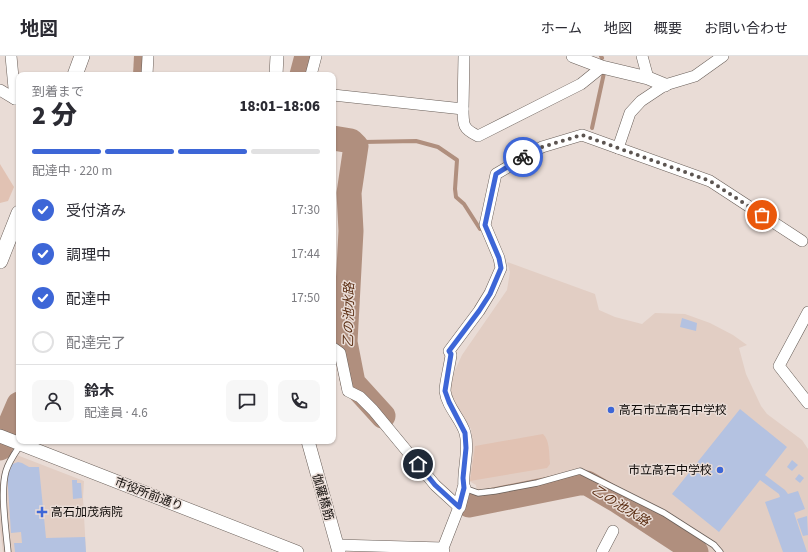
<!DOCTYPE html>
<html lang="ja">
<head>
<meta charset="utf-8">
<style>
	:root { --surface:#fff; --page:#f7f7f7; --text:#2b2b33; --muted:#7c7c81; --line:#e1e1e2; --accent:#3d66d7 }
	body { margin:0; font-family:"Source Sans 3","Noto Sans JP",sans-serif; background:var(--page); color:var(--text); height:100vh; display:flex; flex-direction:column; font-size:15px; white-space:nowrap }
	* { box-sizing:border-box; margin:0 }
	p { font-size:13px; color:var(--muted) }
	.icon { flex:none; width:22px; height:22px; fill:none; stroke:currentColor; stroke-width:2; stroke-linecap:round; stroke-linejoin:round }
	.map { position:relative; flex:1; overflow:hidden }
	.drawer { position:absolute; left:16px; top:16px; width:320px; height:372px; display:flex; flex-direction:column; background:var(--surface); border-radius:8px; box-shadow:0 1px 3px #0004 }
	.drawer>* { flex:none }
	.pin { position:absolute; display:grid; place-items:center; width:34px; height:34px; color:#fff; margin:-17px; border:2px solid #fff; border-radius:50%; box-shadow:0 1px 4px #0007 }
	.courier { position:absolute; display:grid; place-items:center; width:40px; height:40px; margin:-20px; border:3px solid #3d66d7; border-radius:50%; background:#fff; color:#222; box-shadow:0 1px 5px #0007 }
	.summary em { font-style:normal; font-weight:800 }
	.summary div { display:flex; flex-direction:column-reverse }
	.summary { display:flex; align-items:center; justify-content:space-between; height:68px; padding:0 16px }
	h1 { font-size:26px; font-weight:800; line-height:30px }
	.bar { display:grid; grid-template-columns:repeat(4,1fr); gap:6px 4px; align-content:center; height:48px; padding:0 16px }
	.bar i { height:5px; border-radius:3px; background:var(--line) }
	.bar .active { background:var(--accent) }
	.bar p { grid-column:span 4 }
	.line { display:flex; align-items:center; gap:10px; padding:0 16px; border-top:1px solid var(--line) }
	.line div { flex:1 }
	.round { display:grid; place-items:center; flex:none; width:42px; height:42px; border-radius:8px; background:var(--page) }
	ol { padding:0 16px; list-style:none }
	li { display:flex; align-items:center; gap:12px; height:44px }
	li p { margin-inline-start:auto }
	li .icon { padding:4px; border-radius:50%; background:var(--accent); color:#fff; stroke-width:4 }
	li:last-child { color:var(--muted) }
	li i { width:22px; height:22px; border:2px solid var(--line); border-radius:50% }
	header { display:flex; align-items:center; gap:24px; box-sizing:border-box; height:56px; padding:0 20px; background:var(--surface); border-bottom:1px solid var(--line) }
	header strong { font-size:19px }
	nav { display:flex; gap:22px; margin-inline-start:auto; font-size:14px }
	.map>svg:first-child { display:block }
	.built { fill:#e2cec4 }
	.green { fill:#e1c2b3 }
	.water { fill:#b08f7e }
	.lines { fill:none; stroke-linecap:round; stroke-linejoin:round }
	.stream { stroke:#b08f7e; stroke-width:4 }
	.river { stroke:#b08f7e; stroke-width:25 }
	.building { fill:#b4c2e1 }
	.service-casing { stroke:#695f59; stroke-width:7 }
	.minor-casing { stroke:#695f59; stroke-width:12 }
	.tertiary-casing { stroke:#695f59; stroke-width:14 }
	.secondary-casing { stroke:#695f59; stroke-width:16 }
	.service { stroke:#fff; stroke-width:5.5 }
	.minor { stroke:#fff; stroke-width:11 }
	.tertiary { stroke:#fff; stroke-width:13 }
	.secondary { stroke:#fff; stroke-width:15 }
	.done { stroke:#5c5551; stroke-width:4; stroke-dasharray:0 7.2 }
	.route { stroke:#3d66d7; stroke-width:5 }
	.poi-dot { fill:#3d66d7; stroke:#e9dcd6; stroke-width:1.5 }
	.labels { text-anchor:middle; stroke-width:3; stroke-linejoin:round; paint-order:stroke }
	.poi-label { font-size:12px; fill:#100c0a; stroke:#e9dcd6; text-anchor:start }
	.street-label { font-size:12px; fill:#100c0a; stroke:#e9dcd6 }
	.water-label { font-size:13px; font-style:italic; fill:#5b2e13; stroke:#e9dcd6 }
</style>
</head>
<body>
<header>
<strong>地図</strong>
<nav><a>ホーム</a><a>地図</a><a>概要</a><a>お問い合わせ</a></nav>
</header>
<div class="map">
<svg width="808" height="496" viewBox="0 0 808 496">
	<rect width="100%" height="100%" fill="#e9dcd6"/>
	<g class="built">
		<path d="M507 206 595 238 599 254 615 261 642 268 655 257 685 258 710 267 733 279 747 289 739 292 746 318 761 350 767 358 802 384 808 393V496H702L592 426 584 424 478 445 476 429 469 425 473 392 471 373 453 345 448 334 451 323 462 299 507 234 510 216Z"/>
		<path d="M9 396 84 425 83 442 86 496H3L0 471V427Z"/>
	</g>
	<g class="green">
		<path d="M0 108 14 131 8 145 0 147Z"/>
		<path d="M543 378C550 384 549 399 550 408L547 412 470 425 475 390Z"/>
	</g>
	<path class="water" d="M134 0H143V19H133Z"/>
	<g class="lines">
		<g class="stream">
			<path d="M601 0 602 2"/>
			<path d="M592 72 604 17"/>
			<path d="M356 90 363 86 416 85 438 91 457 104 455 133 456 141 464 148 480 173"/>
		</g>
		<g class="river">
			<path d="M302 19 307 0"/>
			<path d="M333 82 351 85 356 90 349 137 351 175 345 286 353 327 383 360"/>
			<path d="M0 392 19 348"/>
			<path d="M469 449 579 427H587L618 445 696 496"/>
		</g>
	</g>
	<g class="building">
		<path d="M682 262 697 267 696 275 680 271Z"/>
		<path d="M740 353 787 391 765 419 785 434 788 438 798 435 805 453 794 457 807 496H783L765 446 780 441 779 438 760 424 719 476 672 438Z"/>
		<path d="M792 404 798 409 792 415 787 411Z"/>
		<path d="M18 406 22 407 29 411H39L46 482 85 481 86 496H15L14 487H22L21 476 11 477 7 416 10 409Z"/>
		<path d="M799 418 804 422 800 427 795 423Z"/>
		<path d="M72 424H77V427H81L82 442 73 443Z"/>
		<path d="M807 460 808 479 803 480 797 463Z"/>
	</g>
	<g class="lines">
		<defs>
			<g id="service">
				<path d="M464 432 478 437 495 435 537 427 580 415 664 457 714 489 720 496"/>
				<path d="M8 496C6 474 0 435 6 415 9 405 15 397 21 388"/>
			</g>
			<g id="minor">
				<path d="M11 0 15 43"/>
				<path d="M642 0 648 22"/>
				<path d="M147 19 148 0"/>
				<path d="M311 19 316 0"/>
				<path d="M0 34 15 43H19"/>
				<path d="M333 39 463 53 464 0"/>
				<path d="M463 53C463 69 463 73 478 80L581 28 602 11"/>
				<path d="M618 92 710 125 802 185"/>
				<path d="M808 256 779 310 808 347"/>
				<path d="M333 292 340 297 348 335 360 341 373 354 435 429 459 451 443 492 444 496"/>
				<path d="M464 432C462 414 470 395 465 377 461 363 447 351 445 335 445 327 450 308 451 299L449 295 479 255 490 237 501 212 499 202 485 169 496 118 542 91 582 79 618 92 630 57 641 45 665 29 695 20 723 0"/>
				<path d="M337 489 443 492"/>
				<path d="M602 496 613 475"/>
			</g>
			<g id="tertiary">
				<path d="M573 0 602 11 648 22 665 29"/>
				<path d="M276 19 277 0"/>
				<path d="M0 380 297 496"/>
				<path d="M308 385 339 496"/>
				<path d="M459 451 464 432"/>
			</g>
			<g id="secondary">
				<path d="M75 19 82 0"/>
				<path d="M0 205 19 157"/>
			</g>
		</defs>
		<use href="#service" class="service-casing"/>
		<use href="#minor" class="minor-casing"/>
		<use href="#tertiary" class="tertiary-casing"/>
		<use href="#secondary" class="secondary-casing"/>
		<use href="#service" class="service"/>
		<use href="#minor" class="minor"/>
		<use href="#tertiary" class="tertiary"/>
		<use href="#secondary" class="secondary"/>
	</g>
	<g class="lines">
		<path class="done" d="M523 101 542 91 582 79 710 125 762 159"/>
		<path class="route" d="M418 408 435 429 459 451 464 432 463 422 466 392 465 377 449 346 445 335 451 298 449 295 479 255 490 238 501 212 499 202 485 169 496 118 523 101"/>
	</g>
	<g class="poi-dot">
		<circle cx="611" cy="354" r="4"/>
		<circle cx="720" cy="414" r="4"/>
		<path d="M40 450h4v4h4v4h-4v4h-4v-4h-4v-4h4z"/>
	</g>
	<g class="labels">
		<g class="poi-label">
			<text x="619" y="358">高石市立高石中学校</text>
			<text x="712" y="418" text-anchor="end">市立高石中学校</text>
			<text x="51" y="460">高石加茂病院</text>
		</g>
		<g class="street-label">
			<text transform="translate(149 438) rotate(21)" y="4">市役所前通り</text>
			<text transform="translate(323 441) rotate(74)" y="4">伽羅橋筋</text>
		</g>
		<g class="water-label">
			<text transform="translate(348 259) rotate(-89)" y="5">乙の池水路</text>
			<text transform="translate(621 449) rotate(32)" y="5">乙の池水路</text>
		</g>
	</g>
</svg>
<div class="pin" style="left:762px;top:159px;background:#ea580c"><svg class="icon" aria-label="bag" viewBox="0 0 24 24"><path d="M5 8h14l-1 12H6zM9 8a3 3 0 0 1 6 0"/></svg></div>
<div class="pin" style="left:418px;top:408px;background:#1f2937"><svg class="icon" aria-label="home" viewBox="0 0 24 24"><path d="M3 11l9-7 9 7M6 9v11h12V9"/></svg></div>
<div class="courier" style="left:523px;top:101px"><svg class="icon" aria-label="bike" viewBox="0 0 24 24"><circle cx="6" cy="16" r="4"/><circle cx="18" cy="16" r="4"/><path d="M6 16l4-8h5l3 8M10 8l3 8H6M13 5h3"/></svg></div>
<section class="drawer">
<div class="summary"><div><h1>2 分</h1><p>到着まで</p></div><em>18:01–18:06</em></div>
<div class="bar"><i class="active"></i><i class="active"></i><i class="active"></i><i></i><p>配達中 · 220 m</p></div>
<ol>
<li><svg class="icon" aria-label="check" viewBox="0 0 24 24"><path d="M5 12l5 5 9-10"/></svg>受付済み<p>17:30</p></li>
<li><svg class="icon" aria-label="check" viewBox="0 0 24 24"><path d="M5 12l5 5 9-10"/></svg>調理中<p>17:44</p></li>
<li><svg class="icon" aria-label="check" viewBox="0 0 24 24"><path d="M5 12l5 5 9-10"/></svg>配達中<p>17:50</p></li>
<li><i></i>配達完了</li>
</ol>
<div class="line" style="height:72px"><a class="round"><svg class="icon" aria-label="person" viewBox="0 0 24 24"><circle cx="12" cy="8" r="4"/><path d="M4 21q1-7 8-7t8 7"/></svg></a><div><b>鈴木</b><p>配達員 · 4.6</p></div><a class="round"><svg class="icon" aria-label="chat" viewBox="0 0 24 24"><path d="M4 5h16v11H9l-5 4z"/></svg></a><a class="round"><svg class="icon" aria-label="phone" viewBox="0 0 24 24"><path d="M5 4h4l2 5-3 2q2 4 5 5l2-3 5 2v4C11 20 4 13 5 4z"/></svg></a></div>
</section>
</div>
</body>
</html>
